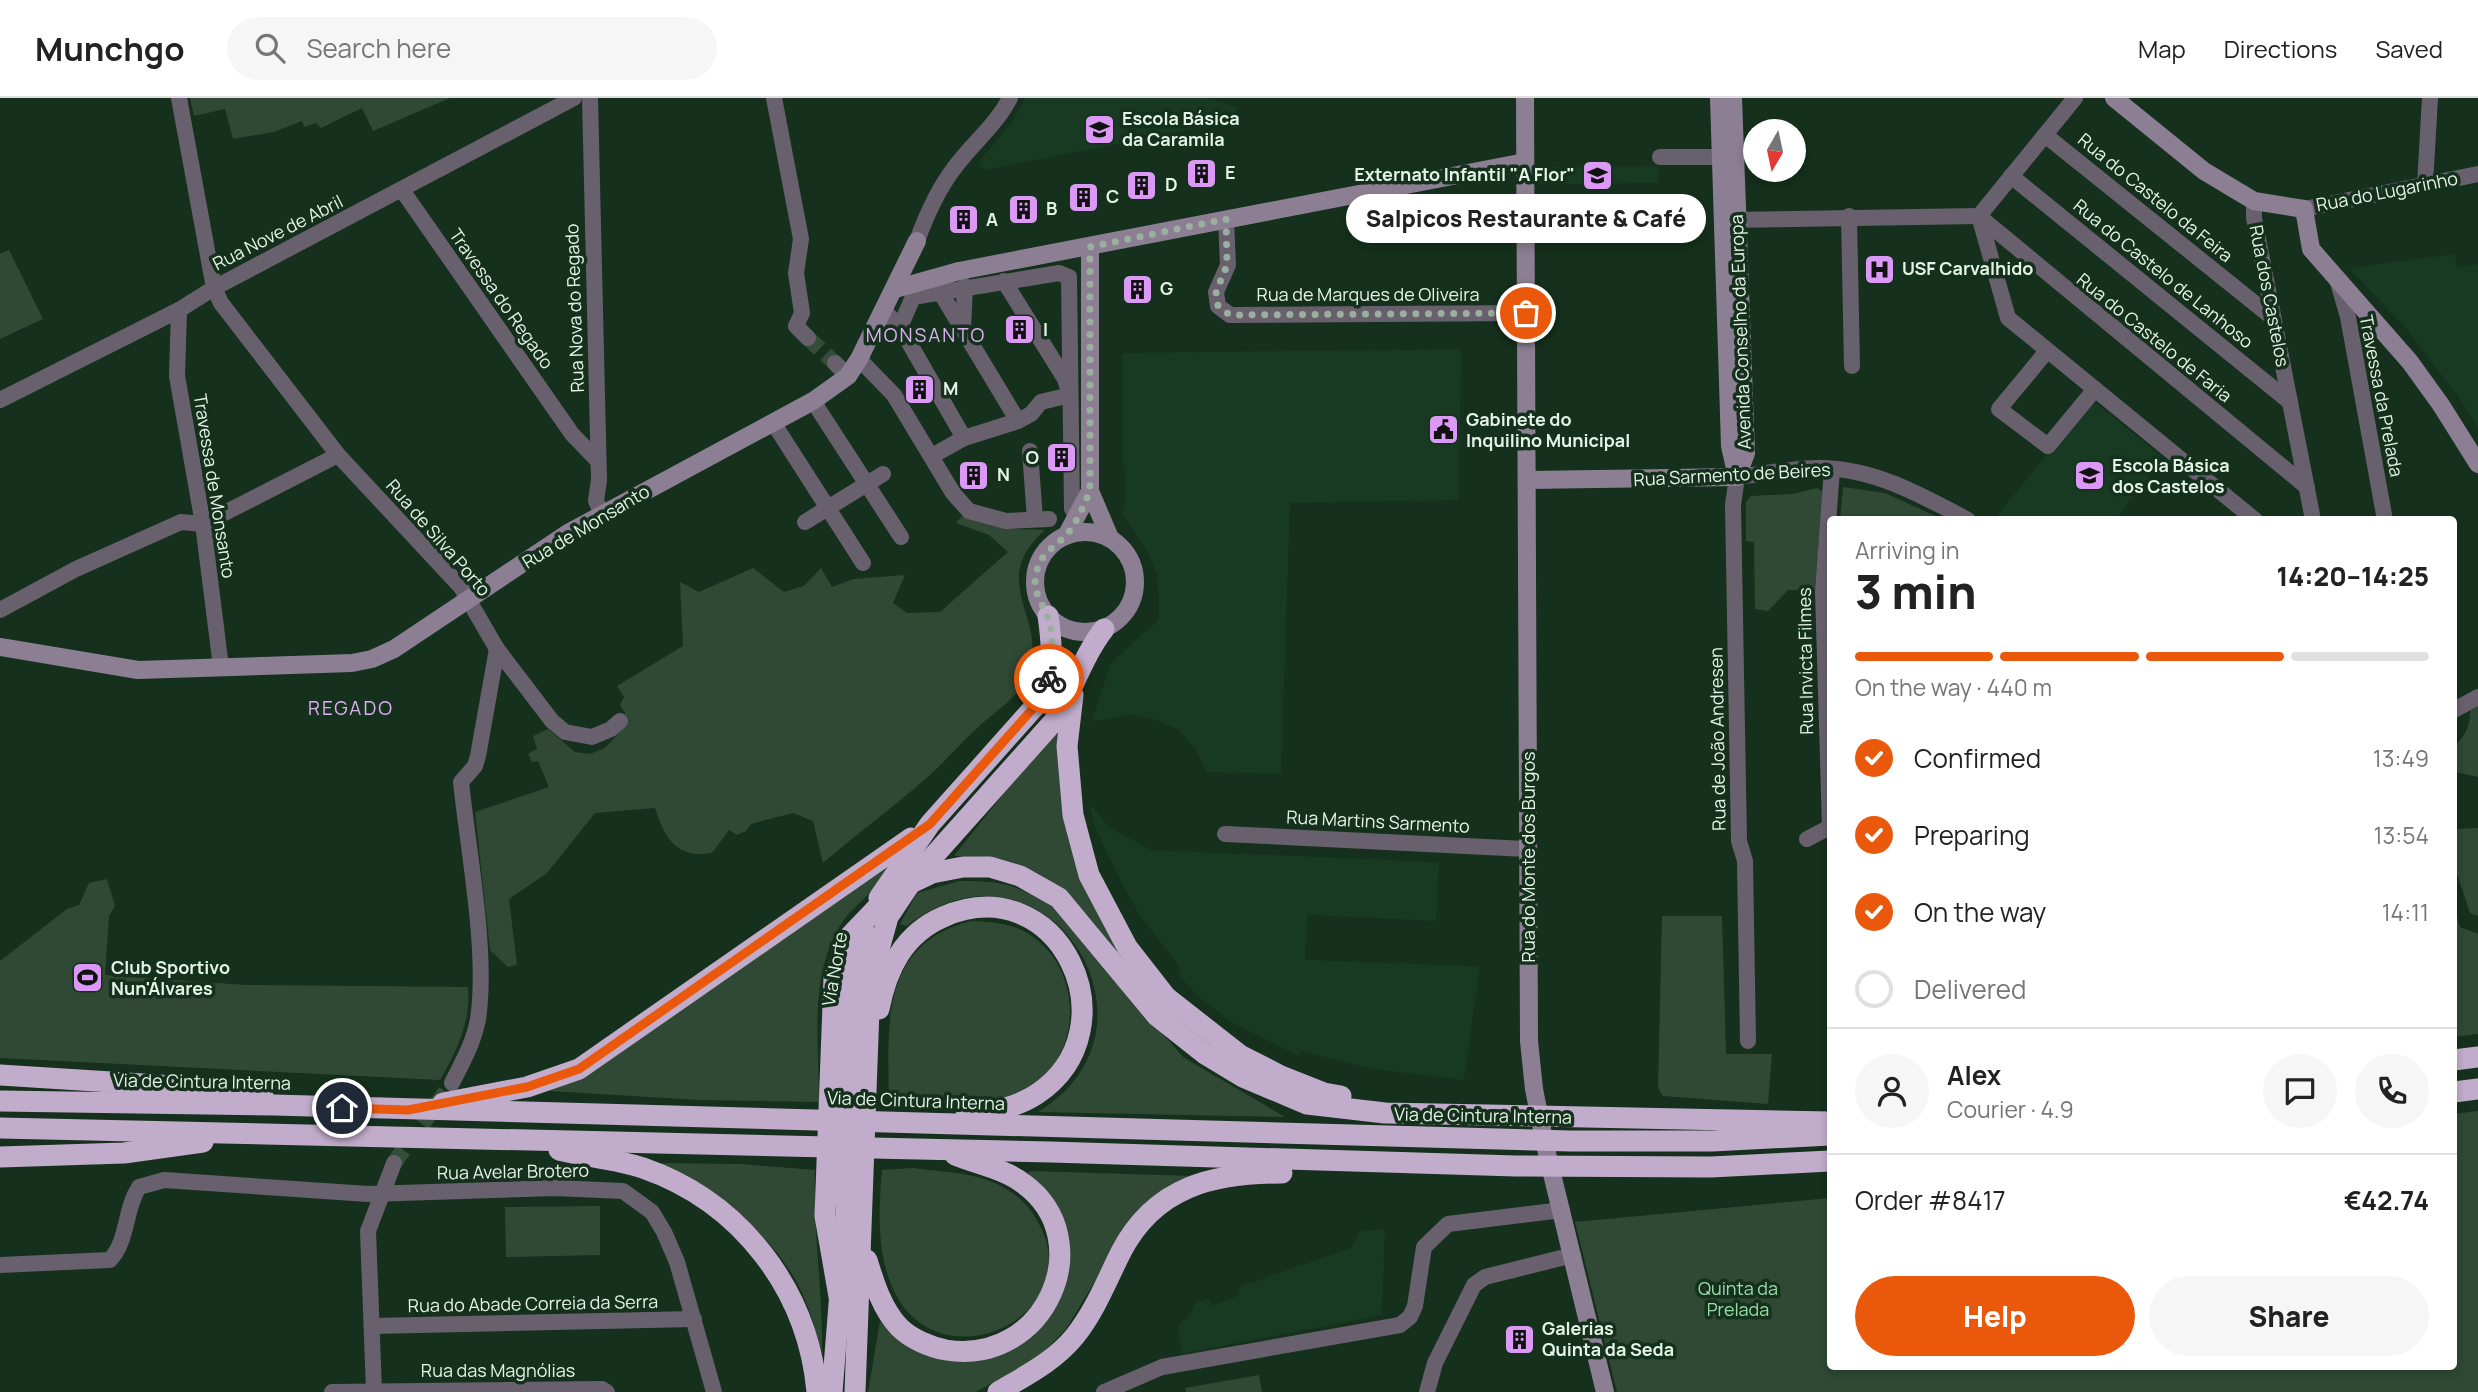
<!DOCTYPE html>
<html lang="en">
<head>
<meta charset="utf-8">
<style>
	:root { --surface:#fff; --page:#f6f6f6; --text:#222; --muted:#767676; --line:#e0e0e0; --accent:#ea580c }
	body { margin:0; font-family:Manrope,sans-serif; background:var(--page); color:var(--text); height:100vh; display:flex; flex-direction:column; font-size:26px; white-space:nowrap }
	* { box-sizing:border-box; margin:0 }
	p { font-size:23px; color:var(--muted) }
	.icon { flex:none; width:38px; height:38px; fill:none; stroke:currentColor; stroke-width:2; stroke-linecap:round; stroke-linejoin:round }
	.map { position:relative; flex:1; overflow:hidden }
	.side { position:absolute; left:1827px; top:418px; width:630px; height:854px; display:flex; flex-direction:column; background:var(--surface); border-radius:7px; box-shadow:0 4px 10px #0003 }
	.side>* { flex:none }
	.needle { width:46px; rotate:189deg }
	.buttons { position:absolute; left:1743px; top:21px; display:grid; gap:14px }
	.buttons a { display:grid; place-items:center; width:63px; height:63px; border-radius:50%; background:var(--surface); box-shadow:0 4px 10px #0003; font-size:35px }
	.pin { position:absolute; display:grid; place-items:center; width:60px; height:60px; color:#fff; margin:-30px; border:4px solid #fff; border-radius:50%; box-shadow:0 2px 7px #0007 }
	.courier { position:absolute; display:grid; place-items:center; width:70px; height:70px; margin:-35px; border:5px solid #ea580c; border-radius:50%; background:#fff; color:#222; box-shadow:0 2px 9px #0007 }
	.bubble { position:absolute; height:49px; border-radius:24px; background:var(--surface); box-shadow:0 4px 10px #0003; font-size:23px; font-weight:800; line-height:49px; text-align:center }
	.headline em { font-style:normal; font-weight:800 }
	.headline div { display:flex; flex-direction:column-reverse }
	.headline { display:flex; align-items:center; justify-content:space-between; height:119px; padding:0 28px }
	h1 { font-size:46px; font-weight:800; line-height:52px }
	.bar { display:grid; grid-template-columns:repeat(4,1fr); gap:10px 7px; align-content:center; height:84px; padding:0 28px }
	.bar i { height:9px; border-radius:5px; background:var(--line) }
	.bar .selected { background:var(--accent) }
	.bar p { grid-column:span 4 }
	.line { display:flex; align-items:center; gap:18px; padding:0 28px; border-top:2px solid var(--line) }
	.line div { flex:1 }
	.round { display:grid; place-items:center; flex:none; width:74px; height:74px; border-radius:37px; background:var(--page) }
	ol { padding:0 28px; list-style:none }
	li { display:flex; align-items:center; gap:21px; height:77px }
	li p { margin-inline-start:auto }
	li .icon { padding:7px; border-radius:50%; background:var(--accent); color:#fff; stroke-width:4 }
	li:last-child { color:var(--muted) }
	li i { width:38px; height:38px; border:4px solid var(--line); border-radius:50% }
	.button { display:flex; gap:14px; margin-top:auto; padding:14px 28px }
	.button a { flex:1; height:80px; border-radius:42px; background:var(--accent); color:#fff; font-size:28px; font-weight:800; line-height:80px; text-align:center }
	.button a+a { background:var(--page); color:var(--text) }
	header { display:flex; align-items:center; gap:42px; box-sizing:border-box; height:98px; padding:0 35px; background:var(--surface); border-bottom:2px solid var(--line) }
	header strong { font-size:33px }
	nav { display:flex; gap:38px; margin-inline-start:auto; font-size:24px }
	.search { width:490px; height:63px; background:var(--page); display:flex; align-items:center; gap:18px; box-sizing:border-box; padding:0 24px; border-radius:38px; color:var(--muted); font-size:26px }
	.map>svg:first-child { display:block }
	.built { fill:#183a22 }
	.green { fill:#2f4935 }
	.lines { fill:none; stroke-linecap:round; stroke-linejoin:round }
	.street-tunnel { stroke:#344d3a; stroke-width:16; stroke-dasharray:16 8; stroke-linecap:butt }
	.street { stroke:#69606d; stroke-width:16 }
	.secondary { stroke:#8d7f93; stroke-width:18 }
	.highway { stroke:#c2accb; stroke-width:21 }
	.done { stroke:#9baf9f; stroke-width:7; stroke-dasharray:0 12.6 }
	.route { stroke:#ea580c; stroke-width:9 }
	.labels { text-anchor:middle; stroke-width:7; stroke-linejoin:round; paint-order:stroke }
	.poi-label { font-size:18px; font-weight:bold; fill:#e3f3e5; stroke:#15301c; text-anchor:start }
	.street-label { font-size:18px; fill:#e3f3e5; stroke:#15301c }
	.park-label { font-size:18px; fill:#97dea7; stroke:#15301c }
	.neighbourhood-label { font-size:19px; letter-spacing:2px; fill:#dcafef; stroke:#15301c }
</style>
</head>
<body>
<header>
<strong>Munchgo</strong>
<div class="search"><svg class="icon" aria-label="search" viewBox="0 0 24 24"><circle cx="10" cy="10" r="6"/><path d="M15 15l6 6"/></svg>Search here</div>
<nav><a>Map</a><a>Directions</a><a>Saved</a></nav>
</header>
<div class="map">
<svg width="2478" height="1294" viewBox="0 0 2478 1294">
	<rect width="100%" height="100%" fill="#15301c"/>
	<g class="built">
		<path d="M1025 0H1210L1238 10 1234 23 984 72 979 66 980 62 1014 22Z"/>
		<path d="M1658 68V85L1537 86V69Z"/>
		<path d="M2455 156 2457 170 2478 166V331L2458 298 2403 227 2349 170Z"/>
		<path d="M1461 251 1459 402 1290 405 1281 676 1207 674 1197 654 1179 632 1156 622 1131 616 1092 624 1110 566 1159 521 1158 478 1145 450 1122 416 1125 405V373L1122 363V255Z"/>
		<path d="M2091 301 2163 360 2115 422 1995 420Z"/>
		<path d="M1090 706 1109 729 1151 752 1439 764 1436 823 1307 817 1305 862 1480 868 1464 982 1372 971 1301 953 1299 958 1233 925 1202 902 1180 879 1179 868 1141 819 1124 790 1093 725Z"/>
		<path d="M1385 1131 1382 1217 1181 1256 1178 1228 1191 1216 1195 1205 1210 1200 1211 1208 1238 1198 1241 1188 1351 1150 1360 1132Z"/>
	</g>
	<g class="green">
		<path d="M190 0H450L373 33 362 10 321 30 316 25 304 29 302 23 274 34 233 41 225 11 194 18Z"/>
		<path d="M9 152 43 221 0 241V156Z"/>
		<path d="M1843 389 1885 395 1944 422H1840Z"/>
		<path d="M1817 390 1823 394 1815 492H1788L1768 513 1755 511 1754 444 1746 443V404L1751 398 1793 396Z"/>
		<path d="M963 417 1014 431 1045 432C983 487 1055 522 1025 584 1015 602 990 617 975 632 957 649 941 668 922 684 890 712 855 737 823 765L813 723 793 715 751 726 746 733 737 737 729 732 712 755C676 761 665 740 655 710L595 715 547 775 509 801 517 867 508 869 490 852 475 714 549 689 538 663 532 664 528 656 537 651 533 638 548 631 575 654 590 656 605 650 622 632 625 615 620 607 624 599 617 588 683 548 680 484 699 494 753 470 784 494 804 488 821 470 832 489 853 481 905 477 893 505 907 515 940 514 1008 454 989 437 956 425Z"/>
		<path d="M2478 605V679L2455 674 2454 650C2465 636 2471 629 2470 610Z"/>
		<path d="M1063 621 1061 659 1127 867C1079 803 1041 756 954 758Z"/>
		<path d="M2478 730V818L2470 815 2454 767V731Z"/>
		<path d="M893 760C889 767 886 776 880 783 869 798 854 808 843 823 808 875 819 945 819 1004L698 1002 550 993 610 957Z"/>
		<path d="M107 781 115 808 109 818 105 877 246 887 468 889C471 923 457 953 440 982L0 960V863L67 811 79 807 89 785Z"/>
		<path d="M959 783C1002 783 1018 786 1054 810L1183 959 1285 1019 1038 1014C1178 929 1045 721 907 828L900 826 917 795Z"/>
		<path d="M2454 808 2460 829 2478 836V936L2454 939Z"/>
		<path d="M1662 818H1722L1726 956H1772L1768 1006 1663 998 1658 990Z"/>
		<path d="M972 823C991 824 1011 825 1029 836 1088 874 1083 970 1016 997 976 1014 931 1007 889 1005 888 929 879 845 972 823Z"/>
		<path d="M2478 1013V1294H1617L1575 1124 1830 1100V1269H2454V1016Z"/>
		<path d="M653 1065 740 1066 815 1072C813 1138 824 1202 822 1268 809 1159 744 1111 653 1065Z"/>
		<path d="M913 1070C940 1074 972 1074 997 1086 1018 1096 1031 1109 1041 1130 1087 1224 925 1294 888 1178 877 1144 879 1108 882 1072Z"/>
		<path d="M1030 1073 1195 1078 1103 1170 1066 1231 1041 1257 976 1294H868L880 1223C980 1294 1148 1195 1028 1075Z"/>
		<path d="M600 1108V1157L506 1159 505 1109Z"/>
		<path d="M1259 1277 1262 1294H1186L1185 1290Z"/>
	</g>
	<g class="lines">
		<g class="street-tunnel">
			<path d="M808 240 835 265"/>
			<path d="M394 1065 452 985"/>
		</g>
		<g class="street">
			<path d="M179 0 214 190 221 205 338 357 461 489 497 551 552 623 565 634 592 639 611 631 620 623"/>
			<path d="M590 0 599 382 596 403 602 416"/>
			<path d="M774 0 801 141 796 175 802 215 796 228 808 240"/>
			<path d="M2045 37 2273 220"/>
			<path d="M1660 59H1721"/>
			<path d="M2011 78 2290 304"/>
			<path d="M2425 87 2430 0"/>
			<path d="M402 92 572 336 597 362"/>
			<path d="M2254 103V120L2313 422"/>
			<path d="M2304 111 2478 76"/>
			<path d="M1849 118 1852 268"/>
			<path d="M1979 118 2008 220 2255 422"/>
			<path d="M1979 118 2075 0"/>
			<path d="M1981 120 2307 389"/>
			<path d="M1226 121 1228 167 1216 194 1218 208 1230 217 1526 215"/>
			<path d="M1726 122 1979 118"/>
			<path d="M917 143C926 118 938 91 955 69 973 45 996 27 1010 0"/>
			<path d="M2337 181 2348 219 2385 422"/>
			<path d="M939 192 1018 323"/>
			<path d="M179 212 177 278 203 426 221 569"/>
			<path d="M884 213 900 229 964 340 932 358"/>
			<path d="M900 229 913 199 1059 175 1069 179 1072 411"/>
			<path d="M963 231 965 188"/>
			<path d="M2047 253 1999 311 2048 348 2095 291"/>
			<path d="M859 261 894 297 953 395 969 413 1006 423 1049 421"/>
			<path d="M835 265 848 278"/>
			<path d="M0 302 179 212 214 190 574 0"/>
			<path d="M813 303 901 439"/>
			<path d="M774 326 863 465"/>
			<path d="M964 340 1018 323 1031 316 1041 304 1070 297 1065 281 1004 183"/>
			<path d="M1030 353 1035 421"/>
			<path d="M805 424 883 376"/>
			<path d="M0 512 76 471 181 424 203 426 338 357"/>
			<path d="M2454 612 2478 599"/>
			<path d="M1225 736 1528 751"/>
			<path d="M1807 741 1830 729 1823 493 1832 371"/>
			<path d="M1748 943 1745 763 1739 743 1733 407 1737 379C1765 376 1795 369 1823 370 1875 371 1923 398 1968 422"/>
			<path d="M452 985C462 965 474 944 478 921 488 854 468 752 461 684L475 668 478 658 497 551"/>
			<path d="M0 1167 110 1162C129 1141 124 1112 139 1089L164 1082 368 1096 555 1090 623 1093 652 1114 664 1134 677 1164 714 1294"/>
			<path d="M372 1228 694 1221"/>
			<path d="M374 1293 368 1133 394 1065"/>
			<path d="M332 1294 602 1291 607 1294"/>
			<path d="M1104 1294 1162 1269 1400 1227 1410 1219 1415 1208 1424 1149 1448 1126 1562 1112"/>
			<path d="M1427 1294 1435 1265 1474 1187 1485 1179 1573 1157"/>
		</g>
		<g class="secondary">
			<path d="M1525 0 1529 943 1534 991 1545 1047 1605 1294"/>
			<path d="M1719 0 1730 348 1737 379"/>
			<path d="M1733 0 1746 355 1737 379"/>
			<path d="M2114 0 2204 73 2254 103 2304 111 2311 151 2410 264 2441 307 2478 366"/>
			<path d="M1090 149V393L1110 440"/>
			<path d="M895 191 959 173 1525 64"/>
			<path d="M1528 382 1737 379"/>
			<circle cx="1085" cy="484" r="50"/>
			<path d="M1066 438 1090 393"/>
			<path d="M0 549 138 572 352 565 372 561 394 551 568 435 813 303 848 278 859 261 917 143"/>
		</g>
		<g class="highway">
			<path d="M1073 597 1067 648 1073 717 1089 777 1127 849 1166 899 1240 957 1281 978 1324 995 1341 998"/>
			<path d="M879 800 930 726 1037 606C1054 577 1053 551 1048 518"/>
			<path d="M879 911C887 870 904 836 943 819 1059 768 1135 930 1037 996 1016 1010 990 1014 966 1018"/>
			<path d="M2454 962 2478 959"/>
			<path d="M0 977 254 993 264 1000"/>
			<path d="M2454 994 2478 991"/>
			<path d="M0 1003 274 1007 1571 1043H1712L1830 1037"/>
			<path d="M443 1005 527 989 579 971 911 740"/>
			<path d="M0 1030 1051 1054 1516 1068 1711 1069 1830 1063"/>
			<path d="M559 1052C586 1059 617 1061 643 1070 741 1104 808 1192 817 1294"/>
			<path d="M0 1059 124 1055 203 1044"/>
			<path d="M867 1162C874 1185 882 1211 899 1229 911 1241 930 1249 946 1252 1046 1268 1100 1142 1024 1086 1005 1071 977 1066 955 1057"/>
			<path d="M841 1210 825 1118 834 880 850 838 892 794 932 775 963 769H990L1020 778 1059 800 1157 918 1205 956 1243 979 1307 1006 1385 1015 1830 1024"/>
			<path d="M832 1294 846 1119 850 902 864 833"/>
			<path d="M855 1294 870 884 888 819 914 780 1055 622C1073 592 1083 558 1104 531"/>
			<path d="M998 1294C1025 1278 1055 1263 1075 1238 1095 1213 1107 1182 1121 1154 1155 1088 1214 1075 1282 1075"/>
		</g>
	</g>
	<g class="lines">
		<path class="done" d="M1049 581C1052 562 1055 536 1047 517 1040 501 1031 491 1037 472 1042 453 1056 449 1067 436 1078 423 1083 408 1090 393V149L1226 121 1227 167 1216 194 1218 208 1230 217 1526 215"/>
		<path class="route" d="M342 1010 408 1012 527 989 579 971 930 726 1037 606 1049 581"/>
	</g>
	<defs>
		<symbol id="school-square" viewBox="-11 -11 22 22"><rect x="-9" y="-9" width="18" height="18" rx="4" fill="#db99f5" stroke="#15301c"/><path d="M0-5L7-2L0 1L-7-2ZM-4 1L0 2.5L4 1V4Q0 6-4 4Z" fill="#111"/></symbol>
		<symbol id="building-square" viewBox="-11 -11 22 22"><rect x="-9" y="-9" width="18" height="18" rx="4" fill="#db99f5" stroke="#15301c"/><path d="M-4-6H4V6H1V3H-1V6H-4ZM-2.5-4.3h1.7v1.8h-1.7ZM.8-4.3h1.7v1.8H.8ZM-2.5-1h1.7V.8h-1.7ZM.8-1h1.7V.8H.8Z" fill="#111"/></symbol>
		<symbol id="hospital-square" viewBox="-11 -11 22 22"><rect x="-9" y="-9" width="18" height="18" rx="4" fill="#db99f5" stroke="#15301c"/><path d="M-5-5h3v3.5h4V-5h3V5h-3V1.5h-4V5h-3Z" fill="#111"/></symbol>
		<symbol id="civic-square" viewBox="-11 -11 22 22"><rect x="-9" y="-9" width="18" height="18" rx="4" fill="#db99f5" stroke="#15301c"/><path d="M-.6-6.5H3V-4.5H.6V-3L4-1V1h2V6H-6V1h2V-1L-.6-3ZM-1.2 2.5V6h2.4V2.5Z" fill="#111"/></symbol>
		<symbol id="stadium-square" viewBox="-11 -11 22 22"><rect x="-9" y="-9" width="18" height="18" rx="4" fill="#db99f5" stroke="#15301c"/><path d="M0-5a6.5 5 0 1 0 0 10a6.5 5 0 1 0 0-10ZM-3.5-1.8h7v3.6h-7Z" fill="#111"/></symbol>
	</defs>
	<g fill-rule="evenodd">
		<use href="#school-square" x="1082" y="14" width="35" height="35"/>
		<use href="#building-square" x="1184" y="58" width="35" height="35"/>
		<use href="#school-square" x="1580" y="60" width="35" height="35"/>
		<use href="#building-square" x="1124" y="70" width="35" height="35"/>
		<use href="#building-square" x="1066" y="82" width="35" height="35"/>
		<use href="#building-square" x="1006" y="94" width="35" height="35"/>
		<use href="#building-square" x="946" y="104" width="35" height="35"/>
		<use href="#hospital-square" x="1862" y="154" width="35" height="35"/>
		<use href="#building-square" x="1120" y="174" width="35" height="35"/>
		<use href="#building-square" x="1002" y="214" width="35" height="35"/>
		<use href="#building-square" x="902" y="274" width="35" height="35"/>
		<use href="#civic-square" x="1426" y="314" width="35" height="35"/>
		<use href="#building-square" x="1044" y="342" width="35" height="35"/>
		<use href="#building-square" x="956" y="360" width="35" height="35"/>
		<use href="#school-square" x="2072" y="360" width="35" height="35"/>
		<use href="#stadium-square" x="70" y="862" width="35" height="35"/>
		<use href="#building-square" x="1502" y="1224" width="35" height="35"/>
	</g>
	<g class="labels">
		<g class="poi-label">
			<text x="1122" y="27">Escola Básica<tspan x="1122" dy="21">da Caramila</tspan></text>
			<text x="1225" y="81">E</text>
			<text x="1575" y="83" text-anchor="end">Externato Infantil "A Flor"</text>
			<text x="1165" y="93">D</text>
			<text x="1106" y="105">C</text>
			<text x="1046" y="117">B</text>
			<text x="986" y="128">A</text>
			<text x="1902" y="177">USF Carvalhido</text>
			<text x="1160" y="197">G</text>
			<text x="1043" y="238">I</text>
			<text x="943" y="297">M</text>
			<text x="1466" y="328">Gabinete do<tspan x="1466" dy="21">Inquilino Municipal</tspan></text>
			<text x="1039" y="366" text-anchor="end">O</text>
			<text x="2112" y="374">Escola Básica<tspan x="2112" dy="21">dos Castelos</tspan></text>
			<text x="997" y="383">N</text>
			<text x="111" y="876">Club Sportivo<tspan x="111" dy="21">Nun'Álvares</tspan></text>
			<text x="1542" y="1237">Galerias<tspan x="1542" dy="21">Quinta da Seda</tspan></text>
		</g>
		<g class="street-label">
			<text transform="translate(2387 94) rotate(-11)" y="6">Rua do Lugarinho</text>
			<text transform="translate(2155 100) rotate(39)" y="6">Rua do Castelo da Feira</text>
			<text transform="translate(278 135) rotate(-27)" y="6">Rua Nove de Abril</text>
			<text transform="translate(2163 176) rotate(39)" y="6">Rua do Castelo de Lanhoso</text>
			<text x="1368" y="203">Rua de Marques de Oliveira</text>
			<text transform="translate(2269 198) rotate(79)" y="6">Rua dos Castelos</text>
			<text transform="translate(501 201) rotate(55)" y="6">Travessa do Regado</text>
			<text transform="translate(575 210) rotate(-92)" y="6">Rua Nova do Regado</text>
			<text transform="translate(1741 234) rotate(-92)" y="6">Avenida Conselho da Europa</text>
			<text transform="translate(2154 240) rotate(39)" y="6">Rua do Castelo de Faria</text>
			<text transform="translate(2381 298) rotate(79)" y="6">Travessa da Prelada</text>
			<text transform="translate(1732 377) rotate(-3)" y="6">Rua Sarmento de Beires</text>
			<text transform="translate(214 388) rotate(81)" y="6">Travessa de Monsanto</text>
			<text transform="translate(586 429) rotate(-31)" y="6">Rua de Monsanto</text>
			<text transform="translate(438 440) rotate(49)" y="6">Rua de Silva Porto</text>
			<text transform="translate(1806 563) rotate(-91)" y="6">Rua Invicta Filmes</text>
			<text transform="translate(1718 641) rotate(-91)" y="6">Rua de João Andresen</text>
			<text transform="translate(1378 724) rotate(3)" y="6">Rua Martins Sarmento</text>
			<text transform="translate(1529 759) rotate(-90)" y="6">Rua do Monte dos Burgos</text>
			<text transform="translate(835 871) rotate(-80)" y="6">Via Norte</text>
			<text transform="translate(202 984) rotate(1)" y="6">Via de Cintura Interna</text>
			<text transform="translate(916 1003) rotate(2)" y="6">Via de Cintura Interna</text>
			<text transform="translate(1483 1018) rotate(1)" y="6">Via de Cintura Interna</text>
			<text transform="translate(513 1074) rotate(-1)" y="6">Rua Avelar Brotero</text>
			<text transform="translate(533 1206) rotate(-1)" y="6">Rua do Abade Correia da Serra</text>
			<text x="498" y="1279">Rua das Magnólias</text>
		</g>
		<g class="park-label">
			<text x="1738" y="1197">Quinta da<tspan x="1738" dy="21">Prelada</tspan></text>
		</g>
		<g class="neighbourhood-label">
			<text x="926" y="244">MONSANTO</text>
			<text x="351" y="617">REGADO</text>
		</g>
	</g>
</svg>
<div class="buttons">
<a><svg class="needle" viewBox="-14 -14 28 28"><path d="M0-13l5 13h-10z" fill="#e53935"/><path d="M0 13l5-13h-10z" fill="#767676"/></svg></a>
</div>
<div class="pin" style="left:1526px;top:215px;background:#ea580c"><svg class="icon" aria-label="bag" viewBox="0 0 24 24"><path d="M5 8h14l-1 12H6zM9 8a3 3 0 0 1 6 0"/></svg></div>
<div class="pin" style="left:342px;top:1010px;background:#1f2937"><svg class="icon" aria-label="home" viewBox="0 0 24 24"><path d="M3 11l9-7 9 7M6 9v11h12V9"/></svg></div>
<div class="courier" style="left:1049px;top:581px"><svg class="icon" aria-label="bike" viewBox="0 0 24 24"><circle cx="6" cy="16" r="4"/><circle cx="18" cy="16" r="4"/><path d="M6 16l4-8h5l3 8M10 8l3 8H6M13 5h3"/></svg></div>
<div class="bubble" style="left:1346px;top:96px;width:360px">Salpicos Restaurante &amp; Café</div>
<section class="side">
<div class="headline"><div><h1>3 min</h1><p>Arriving in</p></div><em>14:20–14:25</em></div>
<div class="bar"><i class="selected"></i><i class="selected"></i><i class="selected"></i><i></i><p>On the way · 440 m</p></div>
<ol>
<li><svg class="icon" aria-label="check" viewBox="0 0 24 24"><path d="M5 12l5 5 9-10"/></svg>Confirmed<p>13:49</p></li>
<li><svg class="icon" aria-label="check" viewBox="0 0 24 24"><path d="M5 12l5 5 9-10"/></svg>Preparing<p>13:54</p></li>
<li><svg class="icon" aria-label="check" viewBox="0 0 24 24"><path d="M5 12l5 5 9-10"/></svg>On the way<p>14:11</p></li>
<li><i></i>Delivered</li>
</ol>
<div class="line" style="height:126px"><a class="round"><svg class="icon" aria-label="person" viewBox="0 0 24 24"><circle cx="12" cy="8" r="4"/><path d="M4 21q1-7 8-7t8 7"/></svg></a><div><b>Alex</b><p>Courier · 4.9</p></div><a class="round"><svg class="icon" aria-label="chat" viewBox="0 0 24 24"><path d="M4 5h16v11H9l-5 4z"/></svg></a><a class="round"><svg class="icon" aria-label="phone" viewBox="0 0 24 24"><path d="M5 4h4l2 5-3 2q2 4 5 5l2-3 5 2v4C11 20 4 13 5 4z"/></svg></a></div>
<div class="line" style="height:91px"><div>Order #8417</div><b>€42.74</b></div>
<div class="button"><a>Help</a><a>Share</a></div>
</section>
</div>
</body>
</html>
